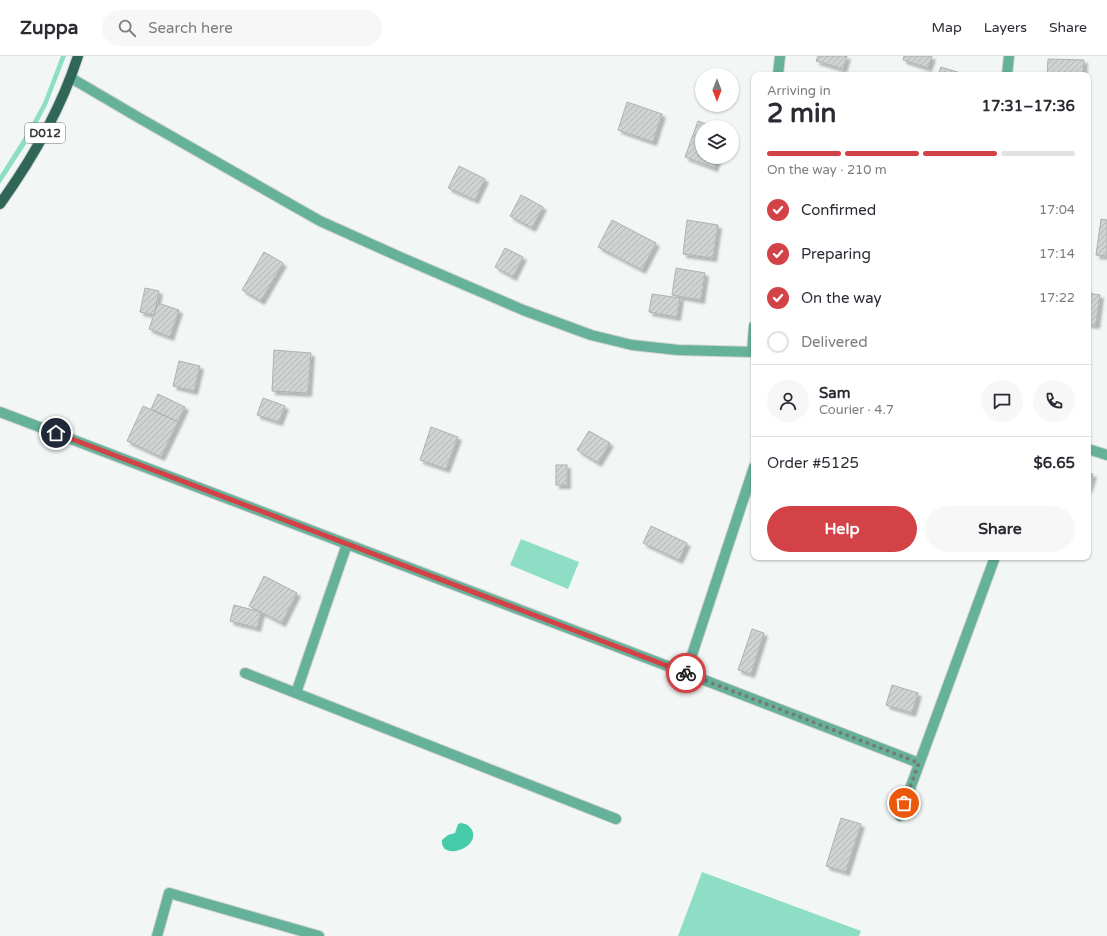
<!DOCTYPE html>
<html lang="en">
<head>
<meta charset="utf-8">
<style>
	:root { --surface:#fff; --page:#f7f7f7; --text:#2b2b33; --muted:#7c7c81; --line:#e1e1e2; --accent:#d24247 }
	body { margin:0; font-family:"Varela Round",sans-serif; background:var(--page); color:var(--text); height:100vh; display:flex; flex-direction:column; font-size:15px; white-space:nowrap }
	* { box-sizing:border-box; margin:0 }
	p { font-size:13px; color:var(--muted) }
	.icon { flex:none; width:22px; height:22px; fill:none; stroke:currentColor; stroke-width:2; stroke-linecap:round; stroke-linejoin:round }
	.map { position:relative; flex:1; overflow:hidden }
	.panel { position:absolute; left:751px; top:16px; width:340px; height:488px; display:flex; flex-direction:column; background:var(--surface); border-radius:8px; box-shadow:0 1px 3px #0004 }
	.panel>* { flex:none }
	.needle { width:26px; rotate:180deg }
	.tools { position:absolute; left:695px; top:12px; display:grid; gap:8px }
	.tools a { display:grid; place-items:center; width:44px; height:44px; border-radius:50%; background:var(--surface); box-shadow:0 1px 3px #0004; font-size:20px }
	.pin { position:absolute; display:grid; place-items:center; width:34px; height:34px; color:#fff; margin:-17px; border:2px solid #fff; border-radius:50%; box-shadow:0 1px 4px #0007 }
	.courier { position:absolute; display:grid; place-items:center; width:40px; height:40px; margin:-20px; border:3px solid #d24247; border-radius:50%; background:#fff; color:#222; box-shadow:0 1px 5px #0007 }
	.summary em { font-style:normal; font-weight:800 }
	.summary div { display:flex; flex-direction:column-reverse }
	.summary { display:flex; align-items:center; justify-content:space-between; height:68px; padding:0 16px }
	h1 { font-size:26px; font-weight:800; line-height:30px }
	.bar { display:grid; grid-template-columns:repeat(4,1fr); gap:6px 4px; align-content:center; height:48px; padding:0 16px }
	.bar i { height:5px; border-radius:3px; background:var(--line) }
	.bar .selected { background:var(--accent) }
	.bar p { grid-column:span 4 }
	.line { display:flex; align-items:center; gap:10px; padding:0 16px; border-top:1px solid var(--line) }
	.line div { flex:1 }
	.round { display:grid; place-items:center; flex:none; width:42px; height:42px; border-radius:21px; background:var(--page) }
	ol { padding:0 16px; list-style:none }
	li { display:flex; align-items:center; gap:12px; height:44px }
	li p { margin-inline-start:auto }
	li .icon { padding:4px; border-radius:50%; background:var(--accent); color:#fff; stroke-width:4 }
	li:last-child { color:var(--muted) }
	li i { width:22px; height:22px; border:2px solid var(--line); border-radius:50% }
	.primary-button { display:flex; gap:8px; margin-top:auto; padding:8px 16px }
	.primary-button a { flex:1; height:46px; border-radius:24px; background:var(--accent); color:#fff; font-size:16px; font-weight:800; line-height:46px; text-align:center }
	.primary-button a+a { background:var(--page); color:var(--text) }
	header { display:flex; align-items:center; gap:24px; box-sizing:border-box; height:56px; padding:0 20px; background:var(--surface); border-bottom:1px solid var(--line) }
	header strong { font-size:19px }
	nav { display:flex; gap:22px; margin-inline-start:auto; font-size:14px }
	.search { width:280px; height:36px; background:var(--page); display:flex; align-items:center; gap:10px; box-sizing:border-box; padding:0 14px; border-radius:22px; color:var(--muted); font-size:15px }
	.map>svg:first-child { display:block }
	.pitch { fill:#8edec6 }
	.water { fill:#47ccab }
	.building { fill:url(#building-hatch); stroke:#aeb2b0; filter:url(#shadow) }
	.lines { fill:none; stroke-linecap:round; stroke-linejoin:round }
	.minor-casing { stroke:#d0d3d2; stroke-width:12 }
	.major-casing { stroke:#d0d3d2; stroke-width:12 }
	.minor { stroke:#65b19a; stroke-width:10 }
	.major { stroke:#306657; stroke-width:10 }
	.done { stroke:#777978; stroke-width:4; stroke-dasharray:0 7.2 }
	.route { stroke:#d24247; stroke-width:5 }
	.labels { text-anchor:middle; stroke-width:3; stroke-linejoin:round; paint-order:stroke }
	.shield { fill:#fff; stroke:#727272; stroke-width:1 }
	.shield-label { font-size:12px; font-weight:bold; fill:#353636 }
</style>
</head>
<body>
<header>
<strong>Zuppa</strong>
<div class="search"><svg class="icon" aria-label="search" viewBox="0 0 24 24"><circle cx="10" cy="10" r="6"/><path d="M15 15l6 6"/></svg>Search here</div>
<nav><a>Map</a><a>Layers</a><a>Share</a></nav>
</header>
<div class="map">
<svg width="1107" height="880" viewBox="0 0 1107 880">
	<defs>
		<pattern id="building-hatch" width="6" height="6" patternUnits="userSpaceOnUse"><rect width="6" height="6" fill="#cfd4d2"/><path d="M-1 1l2-2M0 6l6-6M5 7l2-2" fill="none" stroke="#b2b7b5"/></pattern>
		<filter id="shadow"><feDropShadow dx="3.5" dy="3.5" stdDeviation="1" flood-color="#0004"/></filter>
	</defs>
	<rect width="100%" height="100%" fill="#f2f6f4"/>
	<g class="pitch">
		<path d="M61 0H66L47 49 30 82 0 128V119L26 78 43 47Z"/>
		<path d="M521 483 579 506 568 533 510 509Z"/>
		<path d="M702 816 861 875 859 880H678Z"/>
	</g>
	<path class="water" d="M461 767C466 768 469 769 472 774 481 792 440 806 442 784L448 779 455 777 458 768Z"/>
	<g class="building">
		<path d="M818 0H847L843 13 816 5Z"/>
		<path d="M904 0H932L928 12 903 4Z"/>
		<path d="M1048 3 1084 4 1083 19H1047Z"/>
		<path d="M941 11 964 18 963 19H938Z"/>
		<path d="M627 46 662 58 653 86 618 74Z"/>
		<path d="M698 65 714 71H702V101H718L714 112 685 101Z"/>
		<path d="M459 110 485 123 475 144 448 132Z"/>
		<path d="M521 139 543 151 532 172 510 160Z"/>
		<path d="M1101 163 1107 164V200L1096 199Z"/>
		<path d="M612 164 656 187 642 214 598 191Z"/>
		<path d="M687 164 718 169 713 202 683 198Z"/>
		<path d="M505 192 523 201 513 221 495 211Z"/>
		<path d="M264 196 283 207 261 245 242 234Z"/>
		<path d="M676 212 705 217 701 244 672 239Z"/>
		<path d="M145 232 159 235 154 259 140 256Z"/>
		<path d="M1088 237 1100 239 1096 269 1088 268Z"/>
		<path d="M652 238 680 242 677 261 649 256Z"/>
		<path d="M158 247 179 254 170 281 149 273Z"/>
		<path d="M274 294 311 297 308 337 272 335Z"/>
		<path d="M179 305 200 310 194 335 173 330Z"/>
		<path d="M158 338 185 351 178 366 151 353Z"/>
		<path d="M263 342 285 350 279 366 257 359Z"/>
		<path d="M143 350 178 366 161 401 127 385Z"/>
		<path d="M431 371 458 381 446 413 420 404Z"/>
		<path d="M589 375 610 387 598 407 577 394Z"/>
		<rect x="556" y="409" width="11" height="20"/>
		<path d="M1088 417 1093 418 1088 434Z"/>
		<path d="M651 470 687 487 679 504 643 487Z"/>
		<path d="M264 520 297 537 282 567 249 550Z"/>
		<path d="M234 549 261 556 257 572 230 565Z"/>
		<path d="M752 573 764 577 751 618 738 614Z"/>
		<path d="M892 629 918 637 912 657 886 649Z"/>
		<path d="M841 762 861 768 846 816 826 810Z"/>
	</g>
	<g class="lines">
		<defs>
			<g id="minor">
				<path d="M778 19 780 0"/>
				<path d="M1007 19 1009 0"/>
				<path d="M71 22 141 63 320 165 400 201 523 254 591 279 632 289 678 294 754 296"/>
				<path d="M752 296 754 270"/>
				<path d="M0 356 686 617 919 707"/>
				<path d="M1088 393 1107 399"/>
				<path d="M245 617 616 763"/>
				<path d="M686 617 754 411"/>
				<path d="M296 637 347 488"/>
				<path d="M900 760 995 501"/>
				<path d="M157 880 169 837 319 880"/>
			</g>
			<path id="major" d="M0 148C33 102 61 53 78 0"/>
		</defs>
		<use href="#minor" class="minor-casing"/>
		<use href="#major" class="major-casing"/>
		<use href="#minor" class="minor"/>
		<use href="#major" class="major"/>
	</g>
	<g class="lines">
		<path class="done" d="M686 617 919 707 904 747"/>
		<path class="route" d="M56 377 686 617"/>
	</g>
	<g class="labels">
		<rect class="shield" x="25" y="67" width="40" height="20" rx="3"/>
		<g class="shield-label">
			<text x="45" y="81">D012</text>
		</g>
	</g>
</svg>
<div class="tools">
<a><svg class="needle" viewBox="-14 -14 28 28"><path d="M0-13l5 13h-10z" fill="#e53935"/><path d="M0 13l5-13h-10z" fill="#7c7c81"/></svg></a>
<a><svg class="icon" aria-label="layers" viewBox="0 0 24 24"><path d="M12 4l9 5-9 5-9-5zM3 14l9 5 9-5"/></svg></a>
</div>
<div class="pin" style="left:904px;top:747px;background:#ea580c"><svg class="icon" aria-label="bag" viewBox="0 0 24 24"><path d="M5 8h14l-1 12H6zM9 8a3 3 0 0 1 6 0"/></svg></div>
<div class="pin" style="left:56px;top:377px;background:#1f2937"><svg class="icon" aria-label="home" viewBox="0 0 24 24"><path d="M3 11l9-7 9 7M6 9v11h12V9"/></svg></div>
<div class="courier" style="left:686px;top:617px"><svg class="icon" aria-label="bike" viewBox="0 0 24 24"><circle cx="6" cy="16" r="4"/><circle cx="18" cy="16" r="4"/><path d="M6 16l4-8h5l3 8M10 8l3 8H6M13 5h3"/></svg></div>
<section class="panel">
<div class="summary"><div><h1>2 min</h1><p>Arriving in</p></div><em>17:31–17:36</em></div>
<div class="bar"><i class="selected"></i><i class="selected"></i><i class="selected"></i><i></i><p>On the way · 210 m</p></div>
<ol>
<li><svg class="icon" aria-label="check" viewBox="0 0 24 24"><path d="M5 12l5 5 9-10"/></svg>Confirmed<p>17:04</p></li>
<li><svg class="icon" aria-label="check" viewBox="0 0 24 24"><path d="M5 12l5 5 9-10"/></svg>Preparing<p>17:14</p></li>
<li><svg class="icon" aria-label="check" viewBox="0 0 24 24"><path d="M5 12l5 5 9-10"/></svg>On the way<p>17:22</p></li>
<li><i></i>Delivered</li>
</ol>
<div class="line" style="height:72px"><a class="round"><svg class="icon" aria-label="person" viewBox="0 0 24 24"><circle cx="12" cy="8" r="4"/><path d="M4 21q1-7 8-7t8 7"/></svg></a><div><b>Sam</b><p>Courier · 4.7</p></div><a class="round"><svg class="icon" aria-label="chat" viewBox="0 0 24 24"><path d="M4 5h16v11H9l-5 4z"/></svg></a><a class="round"><svg class="icon" aria-label="phone" viewBox="0 0 24 24"><path d="M5 4h4l2 5-3 2q2 4 5 5l2-3 5 2v4C11 20 4 13 5 4z"/></svg></a></div>
<div class="line" style="height:52px"><div>Order #5125</div><b>$6.65</b></div>
<div class="primary-button"><a>Help</a><a>Share</a></div>
</section>
</div>
</body>
</html>
